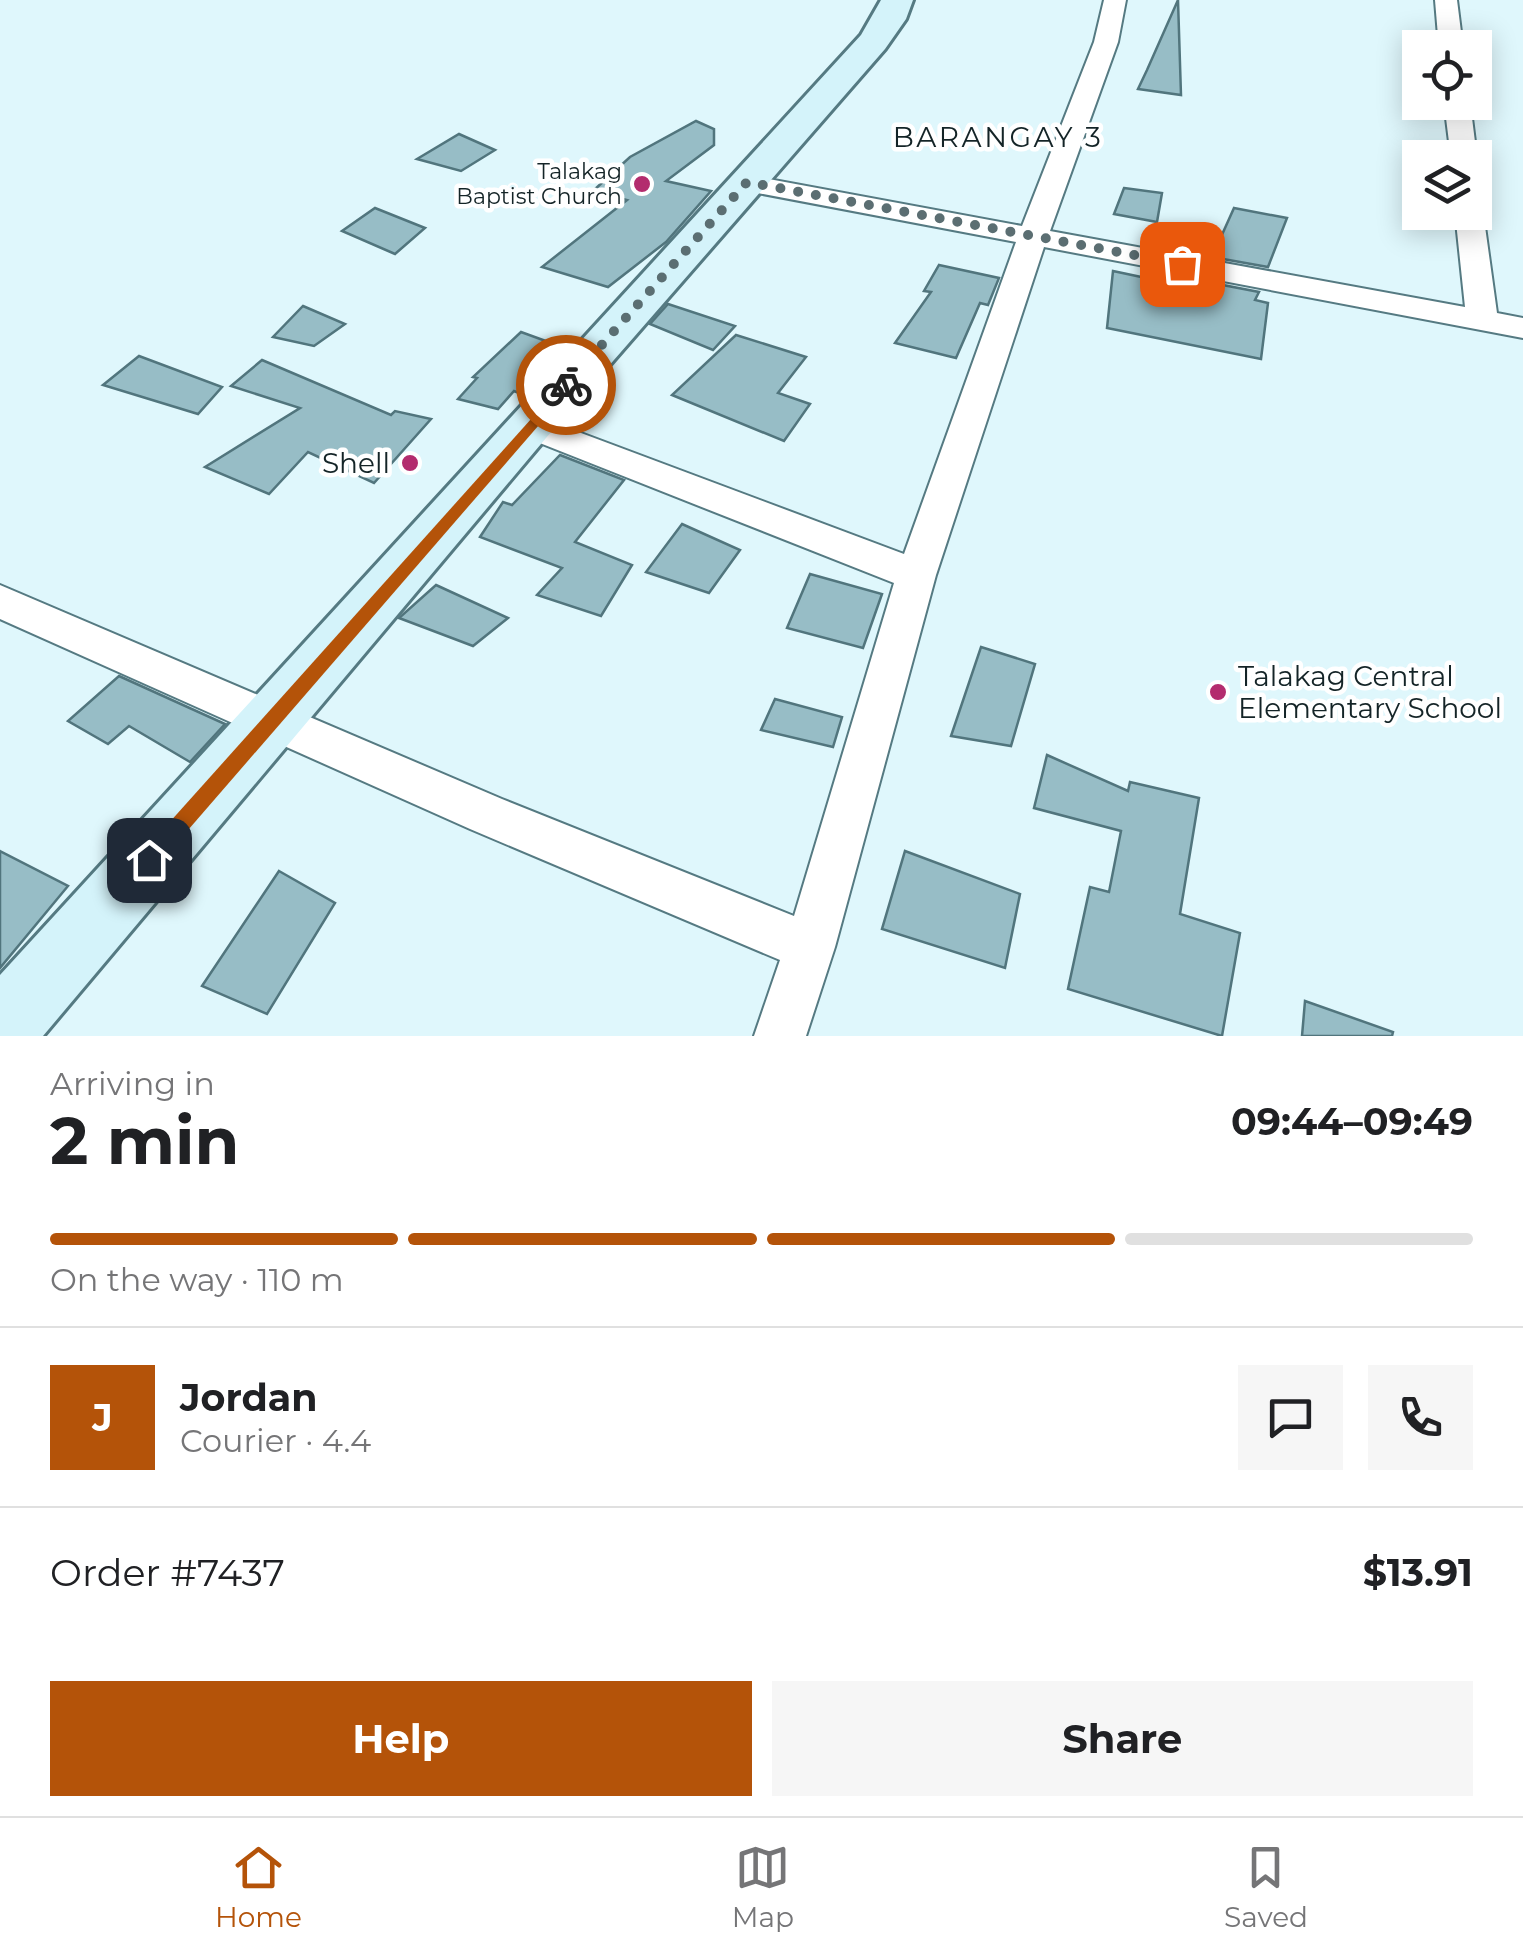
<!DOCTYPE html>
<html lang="en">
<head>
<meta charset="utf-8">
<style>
	:root { --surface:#fff; --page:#f6f6f6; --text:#202124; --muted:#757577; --line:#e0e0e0; --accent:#b45309 }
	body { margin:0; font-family:Montserrat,sans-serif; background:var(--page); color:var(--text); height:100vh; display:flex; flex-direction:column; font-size:38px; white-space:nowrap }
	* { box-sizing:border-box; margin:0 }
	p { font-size:32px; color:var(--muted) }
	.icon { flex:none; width:55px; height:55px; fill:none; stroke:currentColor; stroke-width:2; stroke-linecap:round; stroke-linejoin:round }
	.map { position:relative; height:1036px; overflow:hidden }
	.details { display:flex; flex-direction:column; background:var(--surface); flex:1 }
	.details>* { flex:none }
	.fabs { position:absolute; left:1402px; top:30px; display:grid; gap:20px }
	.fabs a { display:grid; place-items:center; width:90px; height:90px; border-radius:0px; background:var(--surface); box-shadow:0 5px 25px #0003; font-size:50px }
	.pin { position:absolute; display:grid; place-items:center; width:85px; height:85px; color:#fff; margin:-42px; border-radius:20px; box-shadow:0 5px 15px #0006 }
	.courier { position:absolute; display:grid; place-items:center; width:100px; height:100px; margin:-50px; border:8px solid #b45309; border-radius:50%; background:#fff; color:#222; box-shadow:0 2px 12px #0007 }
	.head em { font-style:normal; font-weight:700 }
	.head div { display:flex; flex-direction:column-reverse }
	.head { display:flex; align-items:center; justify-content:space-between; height:170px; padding:0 50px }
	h1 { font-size:65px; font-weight:700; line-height:75px }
	.bar { display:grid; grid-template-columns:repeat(4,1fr); gap:15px 10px; align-content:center; height:120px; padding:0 50px }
	.bar i { height:12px; border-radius:8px; background:var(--line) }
	.bar .on { background:var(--accent) }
	.bar p { grid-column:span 4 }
	.line { display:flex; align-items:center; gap:25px; padding:0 50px; border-top:2px solid var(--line) }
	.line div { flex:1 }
	.round { display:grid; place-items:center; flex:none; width:105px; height:105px; border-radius:0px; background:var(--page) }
	.action { display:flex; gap:20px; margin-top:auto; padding:20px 50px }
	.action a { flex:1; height:115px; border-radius:0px; background:var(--accent); color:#fff; font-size:40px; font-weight:700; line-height:115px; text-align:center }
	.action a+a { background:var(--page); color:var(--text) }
	.dock { display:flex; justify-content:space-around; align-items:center; height:140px; border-top:2px solid var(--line); background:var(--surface); font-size:28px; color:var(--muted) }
	.dock a { display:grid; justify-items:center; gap:5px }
	.dock .on { color:var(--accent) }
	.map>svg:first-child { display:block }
	.building { fill:#97bdc6; stroke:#51757d; stroke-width:2.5 }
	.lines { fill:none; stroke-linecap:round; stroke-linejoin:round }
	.street-casing { stroke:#557a82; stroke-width:4 }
	.secondary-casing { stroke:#557a82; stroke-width:6 }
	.street { fill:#fff; fill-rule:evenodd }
	.secondary { fill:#d4f3fa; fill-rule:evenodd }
	.route { fill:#b45309 }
	.done { stroke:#5b6e72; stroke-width:10; stroke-dasharray:0 18 }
	.poi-dot { fill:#b32c6e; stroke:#fff; stroke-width:4 }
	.labels { text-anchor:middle; stroke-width:9; stroke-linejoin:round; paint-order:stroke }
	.far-poi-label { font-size:22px; fill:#142427; stroke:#fff; text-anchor:end }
	.far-quarter-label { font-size:28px; letter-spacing:2.5px; fill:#142427; stroke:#fff }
	.poi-label { font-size:28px; fill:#142427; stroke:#fff; text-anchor:end }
</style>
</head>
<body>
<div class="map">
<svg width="1523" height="1036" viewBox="0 0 1523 1036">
	<rect width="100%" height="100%" fill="#dff7fc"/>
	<g class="building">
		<path d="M1178 0 1181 95 1138 89 1147 70Z"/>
		<path d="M696 121 714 129V145L666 181 711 191 666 242 608 287 542 267 627 200 593 191 630 157Z"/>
		<path d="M459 134 495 150 461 171 417 159Z"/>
		<path d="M1124 188 1162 193 1157 222 1114 214Z"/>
		<path d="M375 208 425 228 395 254 342 231Z"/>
		<path d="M1234 208 1287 218 1268 267 1212 257Z"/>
		<path d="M939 265 999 278 988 305 980 303 956 358 895 343 931 292 924 291Z"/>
		<path d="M1113 271 1198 289 1202 281 1259 292 1255 300 1268 303 1261 359 1107 328Z"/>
		<path d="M668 304 735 326 713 350 650 324Z"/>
		<path d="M303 306 345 324 314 346 273 337Z"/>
		<path d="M521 332 568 349 524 395 514 391 498 409 458 399 477 378 473 377Z"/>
		<path d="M736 335 806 357 778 393 810 404 784 441 672 395Z"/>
		<path d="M139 356 222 387 198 414 103 385Z"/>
		<path d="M262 360 391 415 395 411 431 419 374 483 308 452 269 494 205 467 300 408 231 386Z"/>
		<path d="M560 455 624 480 575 542 632 565 601 616 537 595 562 568 480 537 503 502 512 505Z"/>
		<path d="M682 524 740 550 709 593 646 572Z"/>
		<path d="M810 574 882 594 863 648 787 628Z"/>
		<path d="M436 585 508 618 473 646 399 618Z"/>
		<path d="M981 647 1035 664 1011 746 951 736Z"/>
		<path d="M119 676 225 724 190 762 129 726 108 744 68 721Z"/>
		<path d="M775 699 842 717 833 747 761 730Z"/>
		<path d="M1047 755 1128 791 1130 782 1199 798 1180 914 1240 933 1222 1036 1068 989 1090 887 1109 892 1121 831 1034 808Z"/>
		<path d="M0 851 68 886 0 968Z"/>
		<path d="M905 851 1020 894 1005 968 882 929Z"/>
		<path d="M279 871 335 903 267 1014 202 986Z"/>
		<path d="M1305 1001 1393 1032 1392 1036H1302Z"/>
	</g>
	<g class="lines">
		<defs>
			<g id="street">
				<path d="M1104 0H1126L1118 42 1050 231 1465 307 1455 212H1475V205L1483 212 1497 313 1523 318V338L1044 247 936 575 835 947 806 1036H754L780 960 470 829 0 619V585L502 799 794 916 894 583 517 434 512 426 517 418 529 414 541 418 904 554 1016 242 747 191 733 183 747 175 1022 226 1094 42Z"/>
				<path d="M1435 0H1457L1463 48H1439Z"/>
				<path d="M1444 102H1470L1477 158 1475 162V158H1451Z"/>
			</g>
			<path id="secondary" d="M881 0H913L906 19 885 49 546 438 43 1036H0V975L861 35Z"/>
		</defs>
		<use href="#street" class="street-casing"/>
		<use href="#secondary" class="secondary-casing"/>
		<use href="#street" class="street"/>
		<use href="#secondary" class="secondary"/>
	</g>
	<path class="route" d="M566 380 573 385 571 388 156 867H142L139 860 142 853Z"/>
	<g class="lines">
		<path class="done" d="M566 385 747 182 1182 264"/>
	</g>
	<g class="poi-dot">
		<circle cx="642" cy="184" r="10"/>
		<circle cx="410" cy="463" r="10"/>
		<circle cx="1218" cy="692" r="10"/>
	</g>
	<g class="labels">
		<g class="far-poi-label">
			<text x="622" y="179">Talakag<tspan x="622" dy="25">Baptist Church</tspan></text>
		</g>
		<g class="far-quarter-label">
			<text x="998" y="147">BARANGAY 3</text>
		</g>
		<g class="poi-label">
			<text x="390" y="473">Shell</text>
			<text x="1238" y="686" text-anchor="start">Talakag Central<tspan x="1238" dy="32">Elementary School</tspan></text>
		</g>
	</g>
</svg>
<div class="fabs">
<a><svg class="icon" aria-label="locate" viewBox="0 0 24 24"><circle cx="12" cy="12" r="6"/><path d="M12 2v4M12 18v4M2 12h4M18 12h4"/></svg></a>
<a><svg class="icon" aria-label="layers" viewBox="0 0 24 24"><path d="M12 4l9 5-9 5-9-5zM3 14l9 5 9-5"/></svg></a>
</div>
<div class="pin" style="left:1182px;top:264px;background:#ea580c"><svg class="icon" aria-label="bag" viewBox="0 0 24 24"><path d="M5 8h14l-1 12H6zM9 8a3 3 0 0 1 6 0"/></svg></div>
<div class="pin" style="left:149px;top:860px;background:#1f2937"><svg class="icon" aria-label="home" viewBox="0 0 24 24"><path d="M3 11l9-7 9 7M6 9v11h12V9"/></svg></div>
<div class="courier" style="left:566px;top:385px"><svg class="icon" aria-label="bike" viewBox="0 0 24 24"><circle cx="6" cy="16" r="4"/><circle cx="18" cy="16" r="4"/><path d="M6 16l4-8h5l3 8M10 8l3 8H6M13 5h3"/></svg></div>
</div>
<section class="details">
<div class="head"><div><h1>2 min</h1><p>Arriving in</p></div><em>09:44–09:49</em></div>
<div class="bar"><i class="on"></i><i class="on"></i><i class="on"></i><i></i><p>On the way · 110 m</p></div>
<div class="line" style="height:180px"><b class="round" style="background:var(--accent);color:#fff">J</b><div><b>Jordan</b><p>Courier · 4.4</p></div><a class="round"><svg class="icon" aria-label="chat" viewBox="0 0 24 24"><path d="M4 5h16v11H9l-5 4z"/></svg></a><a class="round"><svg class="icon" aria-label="phone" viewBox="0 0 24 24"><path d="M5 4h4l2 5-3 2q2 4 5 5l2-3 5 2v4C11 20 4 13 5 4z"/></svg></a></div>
<div class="line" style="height:130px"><div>Order #7437</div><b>$13.91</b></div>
<div class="action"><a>Help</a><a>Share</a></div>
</section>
<nav class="dock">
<a class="on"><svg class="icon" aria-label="home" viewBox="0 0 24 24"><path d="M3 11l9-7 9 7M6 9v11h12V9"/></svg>Home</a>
<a><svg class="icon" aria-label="map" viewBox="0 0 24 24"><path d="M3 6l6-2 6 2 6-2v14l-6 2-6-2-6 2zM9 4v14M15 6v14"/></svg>Map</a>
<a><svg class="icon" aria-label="saved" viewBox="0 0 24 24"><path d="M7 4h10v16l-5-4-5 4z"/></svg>Saved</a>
</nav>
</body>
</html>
